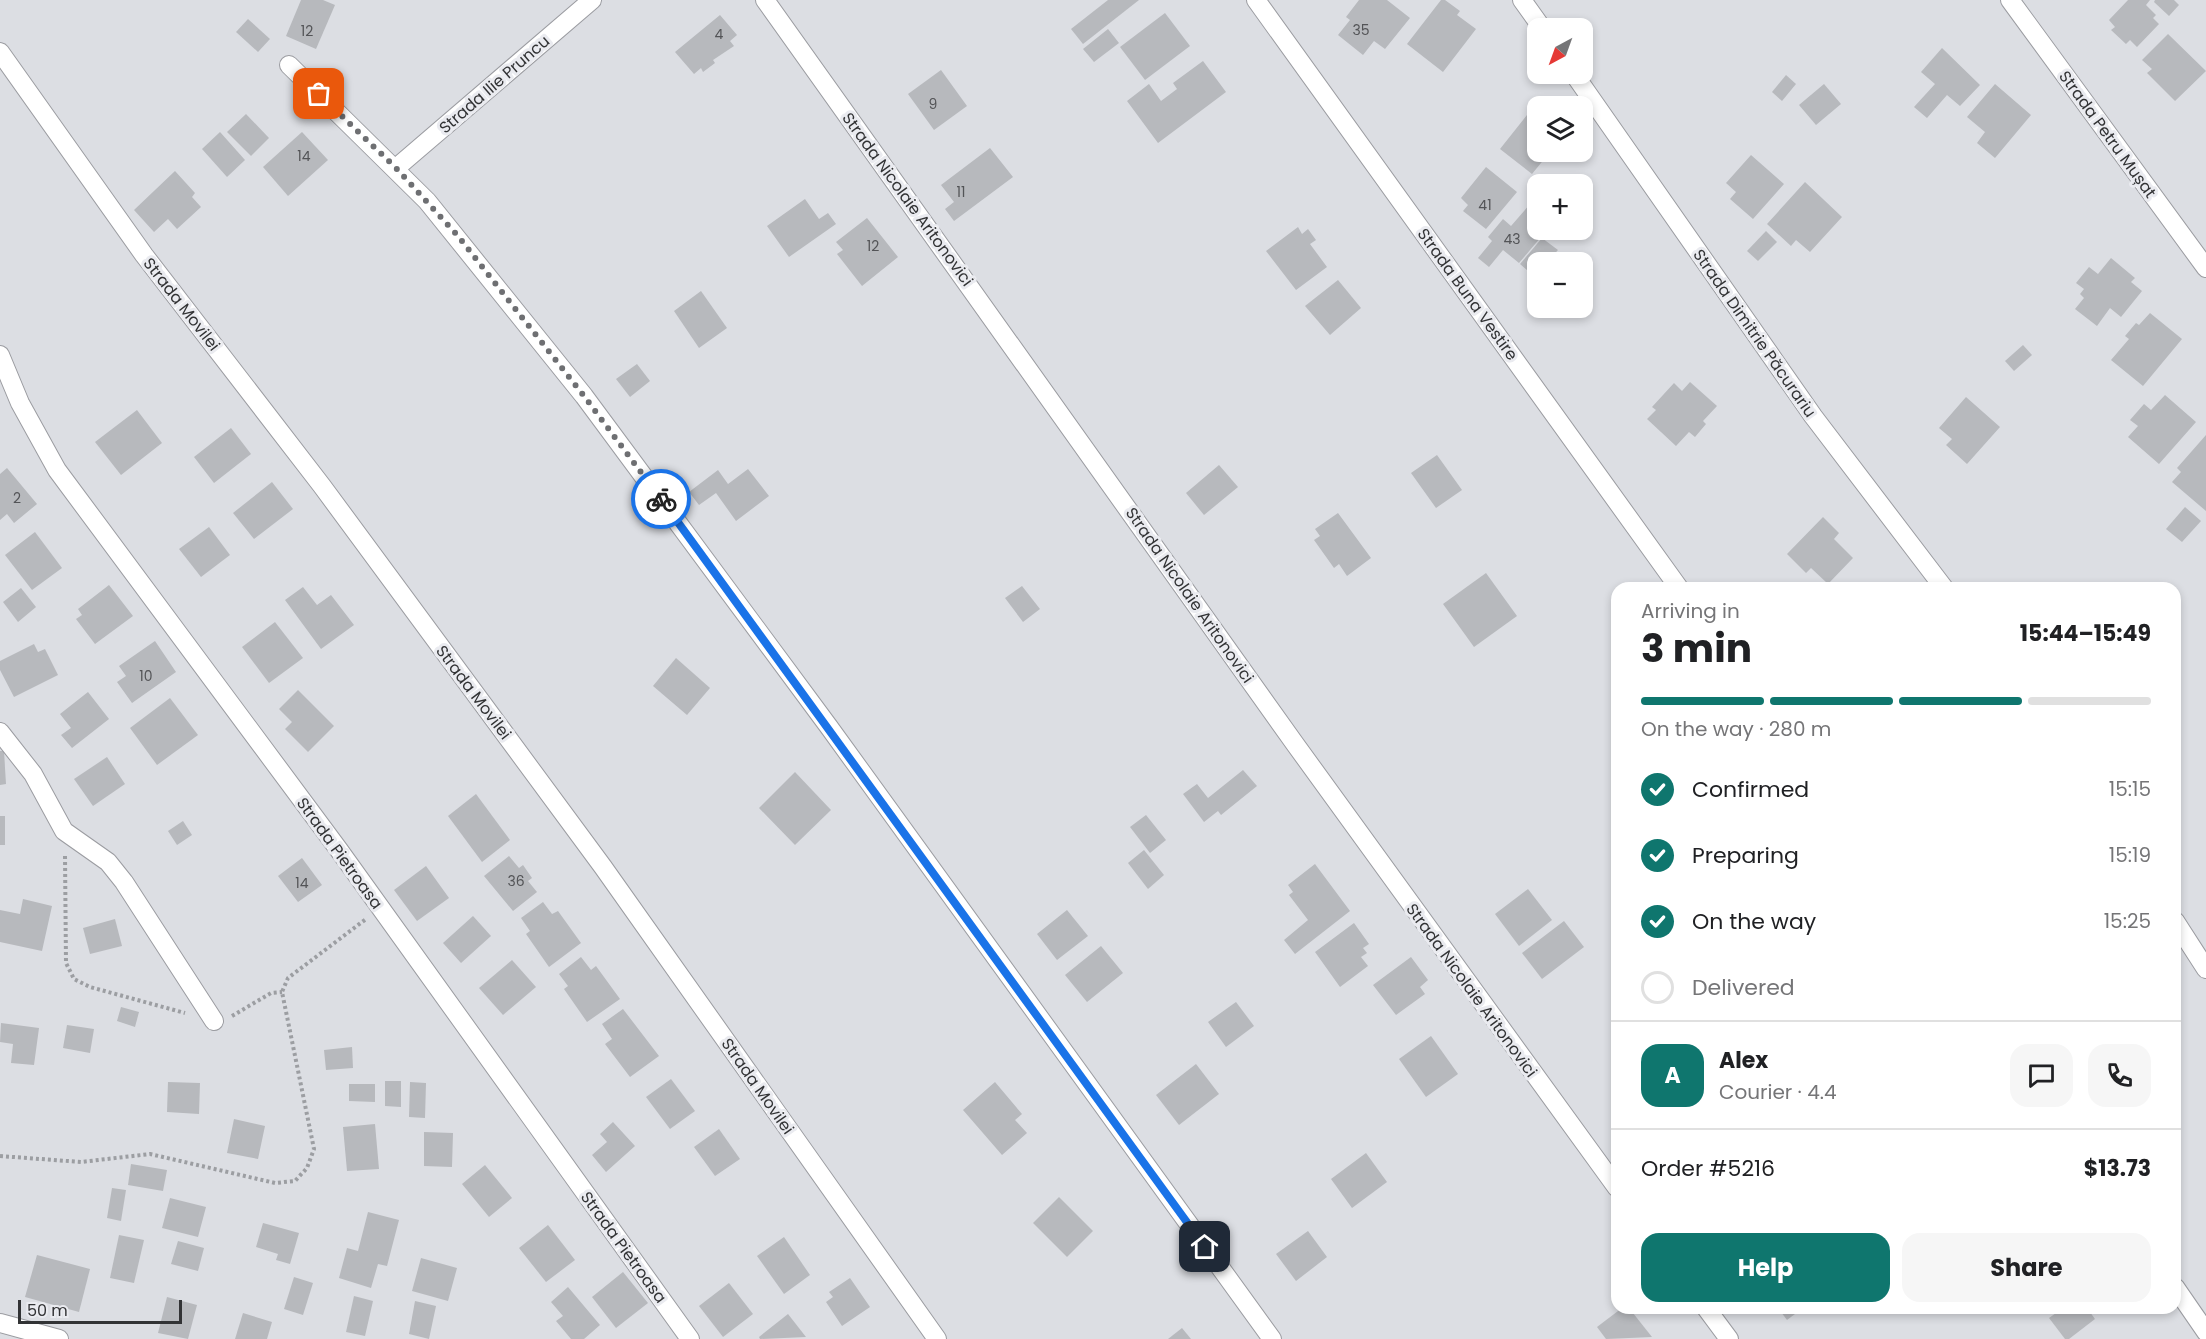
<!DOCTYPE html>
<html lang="en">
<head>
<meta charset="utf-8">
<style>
	:root { --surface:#fff; --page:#f6f6f6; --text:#202124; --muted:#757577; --line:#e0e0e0; --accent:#0f766e }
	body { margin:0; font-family:Poppins,sans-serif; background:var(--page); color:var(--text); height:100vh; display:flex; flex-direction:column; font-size:22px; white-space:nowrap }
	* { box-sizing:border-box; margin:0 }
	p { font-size:20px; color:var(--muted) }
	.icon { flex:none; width:33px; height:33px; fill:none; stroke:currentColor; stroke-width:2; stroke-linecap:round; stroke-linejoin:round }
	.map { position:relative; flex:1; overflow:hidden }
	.sheet { position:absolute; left:1611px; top:582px; width:570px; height:732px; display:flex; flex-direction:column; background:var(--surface); border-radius:18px; box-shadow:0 3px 9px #0003 }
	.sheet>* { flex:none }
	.needle { width:39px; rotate:221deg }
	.controls { position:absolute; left:1527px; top:18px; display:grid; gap:12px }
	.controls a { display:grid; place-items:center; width:66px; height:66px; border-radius:12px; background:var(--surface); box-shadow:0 3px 9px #0003; font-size:30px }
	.scale { position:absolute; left:18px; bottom:15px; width:164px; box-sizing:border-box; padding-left:6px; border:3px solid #323335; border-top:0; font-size:16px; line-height:21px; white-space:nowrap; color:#323335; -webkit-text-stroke:4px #eaebf0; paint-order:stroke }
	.pin { position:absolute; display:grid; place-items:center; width:51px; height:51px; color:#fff; margin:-26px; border-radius:12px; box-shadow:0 3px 9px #0006 }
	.courier { position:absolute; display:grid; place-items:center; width:60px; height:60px; margin:-30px; border:4px solid #1a73e8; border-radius:50%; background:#fff; color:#222; box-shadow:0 2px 8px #0007 }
	.overview em { font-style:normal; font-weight:700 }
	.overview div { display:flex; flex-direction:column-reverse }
	.overview { display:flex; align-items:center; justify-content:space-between; height:102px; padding:0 30px }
	h1 { font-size:39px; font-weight:700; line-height:45px }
	.bar { display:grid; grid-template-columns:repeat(4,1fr); gap:9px 6px; align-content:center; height:72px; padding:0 30px }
	.bar i { height:8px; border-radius:4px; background:var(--line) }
	.bar .current { background:var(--accent) }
	.bar p { grid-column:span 4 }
	.line { display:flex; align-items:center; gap:15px; padding:0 30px; border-top:2px solid var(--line) }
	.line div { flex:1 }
	.round { display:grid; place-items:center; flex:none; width:63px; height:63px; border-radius:18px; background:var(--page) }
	ol { padding:0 30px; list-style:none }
	li { display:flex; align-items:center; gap:18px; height:66px }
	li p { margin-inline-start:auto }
	li .icon { padding:6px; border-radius:50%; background:var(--accent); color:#fff; stroke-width:4 }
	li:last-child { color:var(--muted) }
	li i { width:33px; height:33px; border:3px solid var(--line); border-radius:50% }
	.primary-button { display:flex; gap:12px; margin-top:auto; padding:12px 30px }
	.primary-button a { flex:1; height:69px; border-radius:18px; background:var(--accent); color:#fff; font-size:24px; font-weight:700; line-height:69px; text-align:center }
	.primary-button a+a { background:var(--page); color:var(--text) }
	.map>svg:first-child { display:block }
	.building { fill:#b7b9bd }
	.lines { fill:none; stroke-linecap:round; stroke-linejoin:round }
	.minor-casing { stroke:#9b9ca1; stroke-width:20 }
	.path { stroke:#9c9ea2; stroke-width:4; stroke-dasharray:3 3; stroke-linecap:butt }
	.minor { stroke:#fff; stroke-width:18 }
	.done { stroke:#6e6f72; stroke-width:6; stroke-dasharray:0 10.8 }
	.route { stroke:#1a73e8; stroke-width:8 }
	.labels { text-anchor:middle; stroke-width:6; stroke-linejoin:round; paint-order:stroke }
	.number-label { font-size:14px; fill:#535457 }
	.street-label { font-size:16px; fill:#323335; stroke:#eaebf0 }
</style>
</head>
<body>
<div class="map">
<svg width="2206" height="1339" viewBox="0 0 2206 1339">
	<rect width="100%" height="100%" fill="#dcdee3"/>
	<g class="building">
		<path d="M301 0H323L335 5 316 49 286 36Z"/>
		<path d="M1108 0H1139L1083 44 1071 29Z"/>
		<path d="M1359 0H1387L1410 18 1385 49 1374 41 1363 55 1338 35 1350 20 1346 17Z"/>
		<path d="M1441 0H1445L1460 11 1457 15 1476 29 1443 72 1407 44Z"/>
		<path d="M2128 0H2150L2146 5 2156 15 2153 18 2159 24 2137 47 2130 40 2126 44 2111 30 2115 27 2109 20Z"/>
		<path d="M2155 0H2174L2179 5 2169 16 2154 2Z"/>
		<path d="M1165 13 1190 46 1145 80 1120 47Z"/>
		<path d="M720 15 737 35 730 41 734 46 713 60 715 63 703 72 701 68 694 74 675 52Z"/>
		<path d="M248 19 270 39 258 52 236 32Z"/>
		<path d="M1108 29 1119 43 1094 62 1083 49Z"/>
		<path d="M2168 34 2206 71 2175 101 2147 73 2152 69 2142 60Z"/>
		<path d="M1942 48 1980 85 1960 106 1947 95 1927 118 1914 107 1935 84 1921 72Z"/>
		<path d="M1203 61 1226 92 1158 143 1127 101 1149 84 1161 101 1177 89 1173 83Z"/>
		<path d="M941 70 967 106 934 130 908 94Z"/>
		<path d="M1786 75 1796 84 1782 101 1772 92Z"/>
		<path d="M1824 84 1841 104 1816 125 1799 105Z"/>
		<path d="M1995 84 2031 115 1995 158 1977 143 1985 132 1967 117Z"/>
		<path d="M246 114 269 138 251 156 227 132Z"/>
		<path d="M1527 115 1538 123V152H1550L1532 174 1500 149Z"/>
		<path d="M220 132 245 160 227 177 202 149Z"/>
		<path d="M302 132 328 160 288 196 263 167Z"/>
		<path d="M990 148 1013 177 954 221 945 209 954 202 941 185Z"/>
		<path d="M1751 155 1784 184 1753 219 1730 199 1736 192 1726 183Z"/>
		<path d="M1486 167 1517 192 1486 229 1463 211 1468 205 1461 198Z"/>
		<path d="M175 171 195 193 192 197 201 207 177 229 168 219 154 232 134 210Z"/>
		<path d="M1805 182 1842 217 1810 252 1796 240 1791 246 1767 224Z"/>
		<path d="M805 199 819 219 828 213 836 224 789 257 767 226Z"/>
		<path d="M1530 204 1538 210V230H1547L1519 263 1503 250 1489 267 1478 258 1492 241 1488 237 1503 219 1511 226Z"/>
		<path d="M867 218 898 257 862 286 837 254 843 250 836 242Z"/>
		<path d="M1298 227 1302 234 1308 229 1316 240 1310 244 1327 267 1296 290 1266 251Z"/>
		<path d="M1766 231 1777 242 1758 261 1747 251Z"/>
		<path d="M1542 238 1558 250 1547 262H1538L1535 277 1520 264Z"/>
		<path d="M2111 258 2135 278 2131 282 2142 291 2121 317 2110 308 2097 326 2075 309 2084 298 2080 294 2084 289 2076 283 2089 267 2098 274Z"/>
		<path d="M1338 280 1361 308 1330 335 1305 306Z"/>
		<path d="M701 291 727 328 699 348 674 311Z"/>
		<path d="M2150 313 2182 339 2143 386 2111 360 2129 339 2125 336 2136 323 2139 325Z"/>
		<path d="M2023 345 2032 355 2014 371 2005 361Z"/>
		<path d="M637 364 650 381 630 397 616 379Z"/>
		<path d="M1690 382 1717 406 1703 421 1706 424 1695 437 1689 432 1676 446 1647 419 1656 410 1652 407 1674 383 1682 391Z"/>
		<path d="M2165 395 2196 422 2159 464 2128 437 2138 426 2130 420 2144 404 2151 410Z"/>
		<path d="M1966 397 2000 427 1967 464 1946 445 1952 439 1939 428Z"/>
		<path d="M137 410 162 443 121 475 95 442Z"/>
		<path d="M231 428 251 454 214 483 194 457Z"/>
		<path d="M2206 435V511L2172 482 2181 472 2177 468Z"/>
		<path d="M1437 455 1462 490 1436 508 1411 473Z"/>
		<path d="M1219 465 1238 487 1204 515 1186 493Z"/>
		<path d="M7 468 37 504 14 523 7 514 0 520V474Z"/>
		<path d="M748 469 769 496 736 521 716 493 699 505 689 492 718 470 728 484Z"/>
		<path d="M272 482 293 509 254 539 233 513Z"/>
		<path d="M2185 507 2201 521 2182 542 2166 529Z"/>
		<path d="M1338 513 1371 558 1347 576 1339 564 1334 568 1314 540 1320 536 1315 529Z"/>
		<path d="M1823 517 1839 533 1834 539 1853 558 1828 584 1811 568 1806 573 1787 554Z"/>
		<path d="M209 527 230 555 201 577 179 549Z"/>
		<path d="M35 532 62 568 32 590 5 555Z"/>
		<path d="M1486 573 1517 616 1474 647 1443 604Z"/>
		<path d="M109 585 133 616 95 644 76 619 82 615 78 609Z"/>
		<path d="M1022 586 1040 609 1023 622 1005 598Z"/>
		<path d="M303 587 317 605 331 595 354 625 321 649 285 600Z"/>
		<path d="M21 588 36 607 18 622 3 602Z"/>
		<path d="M275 622 303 658 269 683 242 647Z"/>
		<path d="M155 641 176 672 132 703 117 682 126 676 119 666Z"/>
		<path d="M34 644 38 652 45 649 58 675 14 697 0 670V661Z"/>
		<path d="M676 658 710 688 687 715 653 686Z"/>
		<path d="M298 690 334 726 308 752 285 729 292 722 279 709Z"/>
		<path d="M88 692 109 719 72 748 61 735 71 728 60 714Z"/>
		<path d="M170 698 198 735 157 765 130 728Z"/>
		<path d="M0 751H4L6 784 0 785Z"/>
		<path d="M107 757 125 784 93 806 74 779Z"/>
		<path d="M1243 770 1257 786 1221 815 1218 811 1204 822 1183 794 1197 784 1208 798Z"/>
		<path d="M795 772 831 810 795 845 759 808Z"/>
		<path d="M476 794 510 840 482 862 448 816Z"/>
		<path d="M1146 815 1166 840 1150 853 1130 827Z"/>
		<rect x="0" y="816" width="5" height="29"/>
		<path d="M183 821 192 835 177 845 168 831Z"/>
		<path d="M1144 850 1164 875 1148 889 1128 863Z"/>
		<path d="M509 856 519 868 523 865 532 878 528 881 537 892 513 911 484 876Z"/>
		<path d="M302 858 322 885 298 902 278 876Z"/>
		<path d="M1315 864 1350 911 1295 954 1284 940 1308 920 1289 895 1293 892 1288 885Z"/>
		<path d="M426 866 449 898 417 921 394 890Z"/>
		<path d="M1528 889 1552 920 1519 946 1495 914Z"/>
		<path d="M23 899 52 906 42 951 0 942V910L20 914Z"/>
		<path d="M543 902 552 914 558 911 581 943 549 967 526 934 530 931 521 918Z"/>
		<path d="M1067 910 1088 936 1057 960 1037 934Z"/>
		<path d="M473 916 491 936 461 963 443 943Z"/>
		<path d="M115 919 122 946 90 954 83 928Z"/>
		<path d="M1564 921 1584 947 1542 979 1522 953Z"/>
		<path d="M1354 923 1369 944 1363 948 1367 953 1361 957 1368 966 1340 987 1315 952Z"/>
		<path d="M1101 946 1123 973 1087 1002 1065 975Z"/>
		<path d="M581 957 591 970 596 966 620 999 587 1022 564 989 568 986 559 974Z"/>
		<path d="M1411 957 1428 980 1420 987 1425 994 1396 1015 1373 985Z"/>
		<path d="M512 960 536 987 503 1015 479 988Z"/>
		<path d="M1236 1002 1254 1026 1226 1047 1208 1022Z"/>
		<path d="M121 1007 139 1012 135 1027 117 1021Z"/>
		<path d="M623 1009 659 1056 630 1077 605 1044 612 1039 602 1024Z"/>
		<path d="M1 1023 39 1028 34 1065 11 1063 13 1044 0 1042Z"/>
		<path d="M67 1025 94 1029 90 1053 63 1048Z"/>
		<path d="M1431 1036 1458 1074 1426 1097 1399 1059Z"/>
		<path d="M352 1047 353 1068 326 1070 324 1050Z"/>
		<path d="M1196 1064 1219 1094 1179 1125 1156 1095Z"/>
		<path d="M671 1079 695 1111 670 1129 646 1097Z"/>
		<path d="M385 1081H401V1107L385 1106Z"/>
		<path d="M168 1082 200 1083 199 1114 167 1112Z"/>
		<path d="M410 1082 426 1083 425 1118 409 1117Z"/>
		<path d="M995 1082 1022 1114 1015 1120 1027 1133 1002 1155 963 1110Z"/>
		<path d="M349 1084H375V1102L349 1101Z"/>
		<path d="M234 1119 265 1126 258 1159 227 1153Z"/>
		<path d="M613 1122 635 1146 606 1172 592 1155 607 1142 600 1134Z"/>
		<path d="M375 1124 379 1169 347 1171 343 1127Z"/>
		<path d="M719 1129 740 1159 715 1176 694 1147Z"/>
		<path d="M424 1132 453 1133 452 1167 424 1166Z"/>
		<path d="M1366 1153 1387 1182 1352 1208 1331 1179Z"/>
		<path d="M131 1164 167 1170 163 1191 128 1185Z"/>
		<path d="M485 1165 512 1198 489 1217 462 1184Z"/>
		<path d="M112 1188 126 1190 121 1221 107 1218Z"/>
		<path d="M1059 1197 1093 1231 1067 1257 1033 1223Z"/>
		<path d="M170 1198 206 1207 198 1237 162 1228Z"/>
		<path d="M368 1212 399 1220 387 1266 378 1264 371 1288 339 1278 347 1248 358 1251Z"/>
		<path d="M263 1223 299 1233 290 1264 276 1260 278 1254 256 1247Z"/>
		<path d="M548 1225 575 1260 546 1282 519 1248Z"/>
		<path d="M1308 1231 1327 1257 1296 1281 1276 1254Z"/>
		<path d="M119 1235 144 1240 134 1283 110 1278Z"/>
		<path d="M784 1237 810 1275 784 1294 757 1256Z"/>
		<path d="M178 1241 204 1248 198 1271 171 1264Z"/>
		<path d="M37 1255 90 1269 79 1312 25 1297Z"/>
		<path d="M421 1258 457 1268 448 1301 412 1291Z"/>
		<path d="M623 1272 648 1303 616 1328 592 1297Z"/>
		<path d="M294 1277 313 1283 303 1315 284 1309Z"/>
		<path d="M850 1278 870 1307 842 1326 826 1302 833 1297 829 1292Z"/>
		<path d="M729 1283 753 1314 723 1337 699 1306Z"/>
		<path d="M568 1287 600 1325 584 1339H571L556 1321 563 1316 551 1302Z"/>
		<path d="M354 1296 373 1301 365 1336 346 1332Z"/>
		<path d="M167 1297 197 1305 188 1339 158 1333Z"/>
		<path d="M415 1301 436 1306 429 1339 409 1334Z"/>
		<path d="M1622 1308H1629L1652 1337 1606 1339 1597 1327Z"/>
		<path d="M1778 1308H1803L1787 1320Z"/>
		<path d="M2063 1308H2087L2095 1319 2069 1339H2065L2049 1318Z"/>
		<path d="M243 1313 272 1322 267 1339H235Z"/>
		<path d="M788 1314 806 1337 760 1339 759 1337Z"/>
		<path d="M1182 1328 1191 1339H1168Z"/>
	</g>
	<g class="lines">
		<defs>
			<g id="minor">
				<path d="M765 0 1295 744 1617 1188"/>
				<path d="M1256 0 1679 588"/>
				<path d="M1522 0 1542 28"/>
				<path d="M2010 0 2206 268"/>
				<path d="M0 52 144 255 322 486 603 867 937 1339"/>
				<path d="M289 65 427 201 584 396 829 727 1272 1339"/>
				<path d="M1574 74 1813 416 1944 588"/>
				<path d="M396 168 592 0"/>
				<path d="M0 355 20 403 57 470 339 850 690 1339"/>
				<path d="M0 732 33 774 64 831 108 862 124 882 214 1021"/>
				<path d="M2175 921 2206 969"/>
				<path d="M2175 1287 2206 1332"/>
				<path d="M1706 1308 1729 1339"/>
				<path d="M0 1323 59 1339"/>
			</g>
		</defs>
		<use href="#minor" class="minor-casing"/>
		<g class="path">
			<path d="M65 856 66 963 74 979 90 987 185 1013"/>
			<path d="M232 1016 271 993 282 992"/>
			<path d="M0 1156 81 1162 150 1154 275 1183 295 1181 307 1168 314 1149 282 992 288 978 366 919"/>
		</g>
		<use href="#minor" class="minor"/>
	</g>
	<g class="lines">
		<path class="done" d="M319 94 396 168 458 236 584 396 661 499"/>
		<path class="route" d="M661 499 1205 1247"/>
	</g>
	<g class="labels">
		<g class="number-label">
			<text x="1361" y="35">35</text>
			<text x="307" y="36">12</text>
			<text x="719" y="39">4</text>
			<text x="933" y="109">9</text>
			<text x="304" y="161">14</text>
			<text x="961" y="197">11</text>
			<text x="1485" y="210">41</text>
			<text x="1512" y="244">43</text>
			<text x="873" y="251">12</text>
			<text x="17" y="503">2</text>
			<text x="146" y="681">10</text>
			<text x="516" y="886">36</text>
			<text x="302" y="888">14</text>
		</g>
		<g class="street-label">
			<text transform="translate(494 84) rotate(-41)" y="6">Strada Ilie Pruncu</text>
			<text transform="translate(2108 134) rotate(54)" y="6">Strada Petru Mușat</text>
			<text transform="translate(908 199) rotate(54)" y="6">Strada Nicolaie Aritonovici</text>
			<text transform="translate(1468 294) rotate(54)" y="6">Strada Buna Vestire</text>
			<text transform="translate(182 304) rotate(52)" y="6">Strada Movilei</text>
			<text transform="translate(1755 333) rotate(55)" y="6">Strada Dimitrie Păcurariu</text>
			<text transform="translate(1190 595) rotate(55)" y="6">Strada Nicolaie Aritonovici</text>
			<text transform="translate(474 692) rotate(53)" y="6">Strada Movilei</text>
			<text transform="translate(340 853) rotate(54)" y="6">Strada Pietroasa</text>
			<text transform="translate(1472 990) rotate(54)" y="6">Strada Nicolaie Aritonovici</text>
			<text transform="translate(758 1086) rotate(55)" y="6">Strada Movilei</text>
			<text transform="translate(624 1247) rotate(54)" y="6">Strada Pietroasa</text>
		</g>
	</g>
</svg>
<div class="controls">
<a><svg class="needle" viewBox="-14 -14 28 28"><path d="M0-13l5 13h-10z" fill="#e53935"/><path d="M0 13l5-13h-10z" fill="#757577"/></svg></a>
<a><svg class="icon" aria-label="layers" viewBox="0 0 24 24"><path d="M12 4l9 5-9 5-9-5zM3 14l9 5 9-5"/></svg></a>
<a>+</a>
<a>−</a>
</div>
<div class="scale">50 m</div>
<div class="pin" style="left:319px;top:94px;background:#ea580c"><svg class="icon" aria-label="bag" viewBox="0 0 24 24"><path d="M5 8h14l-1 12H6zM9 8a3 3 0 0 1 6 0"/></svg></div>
<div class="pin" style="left:1205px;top:1247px;background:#1f2937"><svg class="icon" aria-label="home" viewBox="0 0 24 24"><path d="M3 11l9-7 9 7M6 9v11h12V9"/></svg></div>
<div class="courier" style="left:661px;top:499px"><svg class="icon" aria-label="bike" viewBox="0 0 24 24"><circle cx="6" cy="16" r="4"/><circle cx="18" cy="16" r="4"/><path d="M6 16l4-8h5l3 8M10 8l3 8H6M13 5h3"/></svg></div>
<section class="sheet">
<div class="overview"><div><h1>3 min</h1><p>Arriving in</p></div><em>15:44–15:49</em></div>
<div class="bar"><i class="current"></i><i class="current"></i><i class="current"></i><i></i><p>On the way · 280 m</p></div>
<ol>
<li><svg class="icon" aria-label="check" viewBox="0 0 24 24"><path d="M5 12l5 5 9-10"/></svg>Confirmed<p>15:15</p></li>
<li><svg class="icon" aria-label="check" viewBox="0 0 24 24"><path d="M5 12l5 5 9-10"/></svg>Preparing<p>15:19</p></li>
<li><svg class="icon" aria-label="check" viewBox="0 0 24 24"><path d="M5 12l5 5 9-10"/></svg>On the way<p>15:25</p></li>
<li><i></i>Delivered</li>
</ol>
<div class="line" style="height:108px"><b class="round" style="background:var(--accent);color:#fff">A</b><div><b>Alex</b><p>Courier · 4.4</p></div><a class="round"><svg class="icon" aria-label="chat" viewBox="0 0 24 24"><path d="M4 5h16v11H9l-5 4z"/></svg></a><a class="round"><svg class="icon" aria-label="phone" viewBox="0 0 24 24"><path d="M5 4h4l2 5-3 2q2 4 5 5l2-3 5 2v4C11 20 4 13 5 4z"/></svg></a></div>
<div class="line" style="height:78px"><div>Order #5216</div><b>$13.73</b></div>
<div class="primary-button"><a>Help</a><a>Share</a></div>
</section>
</div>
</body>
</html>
